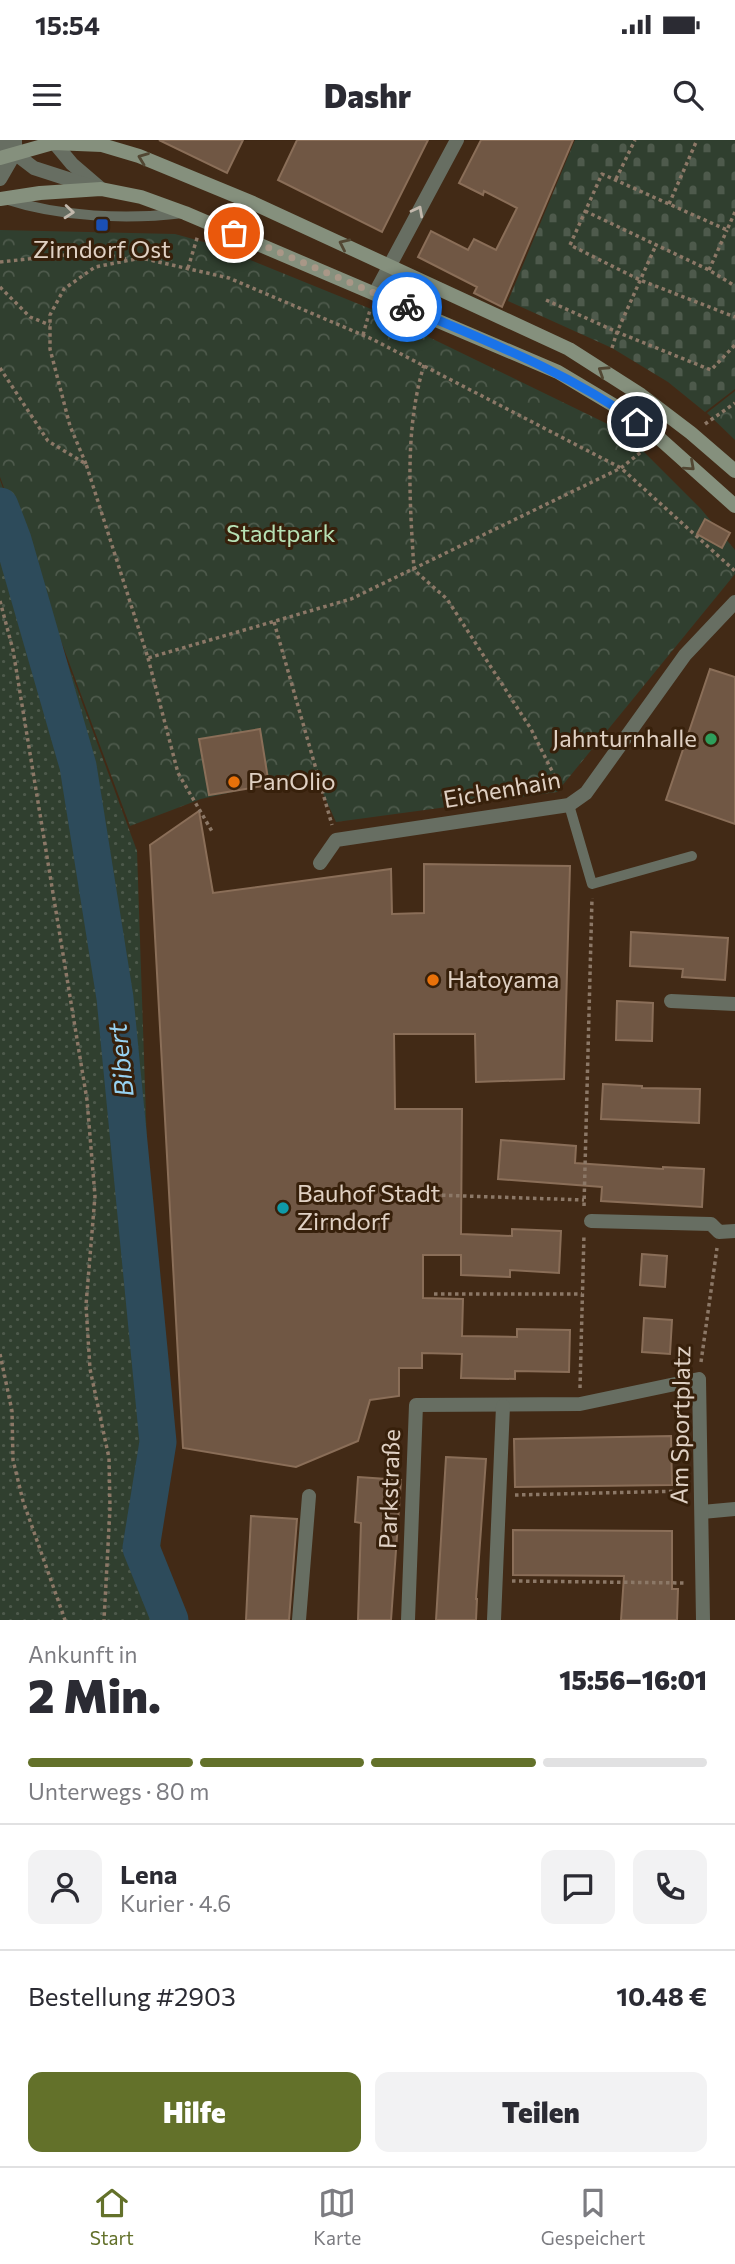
<!DOCTYPE html>
<html lang="de">
<head>
<meta charset="utf-8">
<style>
	:root { --surface:#fff; --page:#f2f2f3; --text:#2b2b33; --muted:#7c7c81; --line:#e1e1e2; --accent:#63712a }
	body { margin:0; font-family:Commissioner,sans-serif; background:var(--page); color:var(--text); height:100vh; display:flex; flex-direction:column; font-size:26px; white-space:nowrap }
	* { box-sizing:border-box; margin:0 }
	p { font-size:23px; color:var(--muted) }
	.icon { flex:none; width:38px; height:38px; fill:none; stroke:currentColor; stroke-width:2; stroke-linecap:round; stroke-linejoin:round }
	.map { position:relative; height:1480px; overflow:hidden }
	.drawer { display:flex; flex-direction:column; background:var(--surface); flex:1 }
	.drawer>* { flex:none }
	.pin { position:absolute; display:grid; place-items:center; width:60px; height:60px; color:#fff; margin:-30px; border:4px solid #fff; border-radius:50%; box-shadow:0 2px 7px #0007 }
	.courier { position:absolute; display:grid; place-items:center; width:70px; height:70px; margin:-35px; border:5px solid #1a73e8; border-radius:50%; background:#fff; color:#222; box-shadow:0 2px 9px #0007 }
	.headline em { font-style:normal; font-weight:800 }
	.headline div { display:flex; flex-direction:column-reverse }
	.headline { display:flex; align-items:center; justify-content:space-between; height:119px; padding:0 28px }
	h1 { font-size:46px; font-weight:800; line-height:52px }
	.bar { display:grid; grid-template-columns:repeat(4,1fr); gap:10px 7px; align-content:center; height:84px; padding:0 28px }
	.bar i { height:9px; border-radius:5px; background:var(--line) }
	.bar .on { background:var(--accent) }
	.bar p { grid-column:span 4 }
	.line { display:flex; align-items:center; gap:18px; padding:0 28px; border-top:2px solid var(--line) }
	.line div { flex:1 }
	.round { display:grid; place-items:center; flex:none; width:74px; height:74px; border-radius:14px; background:var(--page) }
	.button { display:flex; gap:14px; margin-top:auto; padding:14px 28px }
	.button a { flex:1; height:80px; border-radius:14px; background:var(--accent); color:#fff; font-size:28px; font-weight:800; line-height:80px; text-align:center }
	.button a+a { background:var(--page); color:var(--text) }
	.status { display:flex; justify-content:space-between; align-items:center; height:49px; padding:0 35px; background:var(--surface); direction:ltr }
	.status svg { height:19px; fill:currentColor }
	header { display:flex; justify-content:space-between; align-items:center; height:91px; padding:0 28px; background:var(--surface); font-size:32px; font-weight:800 }
	.tabs { display:flex; justify-content:space-around; align-items:center; height:98px; border-top:2px solid var(--line); background:var(--surface); font-size:19px; color:var(--muted) }
	.tabs a { display:grid; justify-items:center; gap:4px }
	.tabs .on { color:var(--accent) }
	.map>svg:first-child { display:block }
	.grass { fill:url(#grass-dots) }
	.cemetery { fill:url(#cemetery-stones) }
	.park { fill:url(#park-crowns) }
	.lines { fill:none; stroke-linecap:round; stroke-linejoin:round }
	.river { stroke:#2d4b5b; stroke-width:37 }
	.building { fill:#705744; stroke:#8a6e58; stroke-width:2 }
	.path { stroke:#8c7867; stroke-width:3.5; stroke-dasharray:3.5 3.5; stroke-linecap:butt }
	.service { stroke:#676e62; stroke-width:10 }
	.minor { stroke:#676e62; stroke-width:14 }
	.tertiary { stroke:#676e62; stroke-width:14 }
	.secondary { stroke:#85907d; stroke-width:14 }
	.oneway { stroke:#524733 }
	.oneway2 { stroke:#c2b8ac }
	.done { stroke:#a99787; stroke-width:7; stroke-dasharray:0 12.6 }
	.route { stroke:#1a73e8; stroke-width:9 }
	.transit-dot { fill:#1a4fb4; stroke:#37200b; stroke-width:2.5 }
	.leisure-dot { fill:#2e9e5b; stroke:#37200b; stroke-width:2.5 }
	.food-dot { fill:#e8710a; stroke:#37200b; stroke-width:2.5 }
	.culture-dot { fill:#0f9aa8; stroke:#37200b; stroke-width:2.5 }
	.labels { text-anchor:middle; stroke-width:6; stroke-linejoin:round; paint-order:stroke }
	.poi-label { font-size:24px; fill:#e0d1c4; stroke:#37200b; text-anchor:start }
	.park-label { font-size:24px; fill:#b7e1b5; stroke:#37200b }
	.street-label { font-size:24px; fill:#e0d1c4; stroke:#37200b }
	.water-label { font-size:26px; font-style:italic; fill:#97d2f1; stroke:#37200b }
</style>
</head>
<body>
<div class="status"><b>15:54</b><svg viewBox="0 0 49 12"><path d="M0 12V9h3v3zM5 12V6h3v6zM10 12V3h3v9zM15 12V0h3v12zM26 1h20v11H26zM47 4h2v5h-2z"/></svg></div>
<header><svg class="icon" aria-label="menu" viewBox="0 0 24 24"><path d="M4 6h16M4 12h16M4 18h16"/></svg>Dashr<svg class="icon" aria-label="search" viewBox="0 0 24 24"><circle cx="10" cy="10" r="6"/><path d="M15 15l6 6"/></svg></header>
<div class="map">
<svg width="735" height="1480" viewBox="0 0 735 1480">
	<defs>
		<pattern id="grass-dots" width="8" height="8" patternUnits="userSpaceOnUse" patternTransform="scale(1.75)"><rect width="8" height="8" fill="#303f2f"/><path d="M2 2h.1M6 6h.1" fill="none" stroke="#4e5a4c" stroke-width="1.8" stroke-linecap="round"/></pattern>
		<pattern id="cemetery-stones" width="16" height="16" patternUnits="userSpaceOnUse" patternTransform="scale(1.75)"><rect width="16" height="16" fill="#303f2f"/><path d="M2 7V4a2 2 0 0 1 4 0v3zM10 15v-3a2 2 0 0 1 4 0v3z" fill="#4e5a4c"/></pattern>
		<pattern id="park-crowns" width="20" height="18" patternUnits="userSpaceOnUse" patternTransform="scale(1.75)"><rect width="20" height="18" fill="#303f2f"/><path d="M2 6a3 3 0 1 1 6 0M12 15a3 3 0 1 1 6 0" fill="none" stroke="#4e5a4c"/></pattern>
	</defs>
	<rect width="100%" height="100%" fill="#422a16"/>
	<path class="grass" d="M0 340 137 711 163 1480H0Z"/>
	<path class="cemetery" d="M575 0H735V249L705 272 668 242 612 208 508 161Z"/>
	<g class="park">
		<path d="M0 90 175 94 211 104 371 169 624 292 701 369 735 410V434L557 652 336 682 314 634 201 659 130 686 0 337Z"/>
		<path d="M735 251V300L707 273Z"/>
	</g>
	<g class="lines">
		<path class="river" d="M0 366 13 400 78 626 115 858 158 1302 141 1408 170 1480"/>
	</g>
	<g class="building">
		<path d="M159 0H243L227 33Z"/>
		<path d="M297 0H428L382 92 278 40Z"/>
		<path d="M481 0H573L502 167 474 153 477 147 418 117 431 91 468 110 474 99 496 110 517 68 484 51 483 55 459 43Z"/>
		<path d="M705 379 730 393 722 408 697 394Z"/>
		<path d="M710 529 735 537V684L666 660Z"/>
		<path d="M260 589 269 645 209 655 199 599Z"/>
		<path d="M199 671 213 753 391 729 392 774 424 773V724L570 726 564 939 476 942 475 894H394L395 969H462L461 1094 512 1096V1089L561 1091 559 1133 510 1130V1137L461 1135V1115H423V1158L463 1159 462 1196 517 1197V1189L570 1190 569 1232 515 1231V1239L461 1238 462 1214 422 1213V1228H399V1256L370 1260 358 1301 296 1327 183 1308 150 705Z"/>
		<path d="M631 792 728 798 725 840 682 837 683 829 630 826Z"/>
		<path d="M617 861 653 863 652 901 616 900Z"/>
		<path d="M603 944 642 946V948L700 949 699 983 601 979Z"/>
		<path d="M501 1000 576 1006 575 1023 663 1029V1027L704 1029 702 1067 601 1061 602 1047 498 1039Z"/>
		<path d="M642 1114 667 1116 665 1147 640 1145Z"/>
		<path d="M644 1178 672 1180 670 1214 642 1212Z"/>
		<path d="M671 1296 672 1345 515 1347 514 1299Z"/>
		<path d="M446 1317 486 1319 476 1459H477L476 1480H436Z"/>
		<path d="M358 1337 401 1340 391 1480H358L361 1383 355 1382Z"/>
		<path d="M251 1376 297 1379 289 1480H246Z"/>
		<path d="M513 1390 672 1391V1449H678L677 1480H621L624 1436 513 1435Z"/>
	</g>
	<g class="lines">
		<g class="path">
			<path d="M616 39 635 0"/>
			<path d="M669 64 697 0"/>
			<path d="M585 71 709 130 735 146"/>
			<path d="M735 72 727 90 602 34 570 105 640 140 735 177"/>
			<path d="M0 122 93 112 126 119"/>
			<path d="M188 128 198 95"/>
			<path d="M709 130 727 90"/>
			<path d="M0 147 30 177 50 185"/>
			<path d="M546 160 617 192 711 230 735 205"/>
			<path d="M363 195 370 170"/>
			<path d="M612 208 617 192 656 105"/>
			<path d="M424 225C404 290 410 364 414 430L447 459 531 589 562 651"/>
			<path d="M0 228 48 301 86 324 148 518 351 459 621 328 646 308"/>
			<path d="M705 284 735 263"/>
			<path d="M86 324 70 286 50 209V175L64 149 95 127 141 118 229 138 372 199 621 328 735 431"/>
			<path d="M0 461 13 510 87 960 95 1056 86 1165 90 1229 109 1318 110 1368 104 1480"/>
			<path d="M274 482 332 685"/>
			<path d="M148 518 178 633 213 693"/>
			<path d="M435 1055 584 1060"/>
			<path d="M584 1066 592 758"/>
			<path d="M434 1154H582"/>
			<path d="M0 1214 12 1271 13 1320 23 1361 65 1480"/>
			<path d="M701 1222 717 1108"/>
			<path d="M580 1248 584 1094"/>
			<path d="M515 1355 685 1351"/>
			<path d="M512 1441 686 1443"/>
		</g>
		<g class="service">
			<path d="M5 59C60 77 127 80 183 73"/>
			<path d="M569 665 592 744 692 716"/>
		</g>
		<g class="minor">
			<path d="M52 0 72 24 100 48"/>
			<path d="M375 153 457 0"/>
			<path d="M320 723 336 700 569 665 586 653 685 515 735 462"/>
			<path d="M671 861 735 864"/>
			<path d="M591 1081 711 1084 719 1092 735 1091"/>
			<path d="M702 1372 735 1369"/>
			<path d="M299 1480 309 1356"/>
			<path d="M408 1480 416 1265 580 1264 699 1239 703 1480"/>
			<path d="M494 1480 503 1266"/>
		</g>
		<g class="tertiary">
			<path d="M0 2 34 28 99 49"/>
			<path d="M0 39 15 13V0"/>
		</g>
		<g class="secondary">
			<path d="M0 18 53 3 102 5 139 16 253 63 569 209 641 255 691 293 735 331"/>
			<path d="M0 59 40 53 101 49 141 57 185 73 558 232 615 266 659 298 735 366"/>
		</g>
	</g>
	<defs><path id="oneway-chevron" d="M-2-3.5L2.5 0L-2 3.5" fill="none" stroke-width="1.6" stroke-linecap="round" stroke-linejoin="round" transform="scale(1.75)"/></defs>
	<g class="oneway">
		<use href="#oneway-chevron" transform="translate(143 18) rotate(-159)"/>
		<use href="#oneway-chevron" transform="translate(344 104) rotate(-155)"/>
		<use href="#oneway-chevron" transform="translate(603 231) rotate(-147)"/>
		<use href="#oneway-chevron" transform="translate(690 326) rotate(42)"/>
	</g>
	<g class="oneway2">
		<use href="#oneway-chevron" transform="translate(418 71) rotate(-62)"/>
		<use href="#oneway-chevron" transform="translate(69 72) rotate(5)"/>
	</g>
	<g class="lines">
		<path class="done" d="M234 93 407 167"/>
		<path class="route" d="M407 167C486 201 566 231 637 282"/>
	</g>
	<rect class="transit-dot" x="95" y="78" width="14" height="14" rx="3.5"/>
	<circle class="leisure-dot" cx="711" cy="599" r="7"/>
	<g class="food-dot">
		<circle cx="234" cy="642" r="7"/>
		<circle cx="433" cy="840" r="7"/>
	</g>
	<circle class="culture-dot" cx="283" cy="1068" r="7"/>
	<g class="labels">
		<g class="poi-label">
			<text x="102" y="118" text-anchor="middle">Zirndorf Ost</text>
			<text x="697" y="607" text-anchor="end">Jahnturnhalle</text>
			<text x="248" y="650">PanOlio</text>
			<text x="447" y="848">Hatoyama</text>
			<text x="297" y="1062">Bauhof Stadt<tspan x="297" dy="28">Zirndorf</tspan></text>
		</g>
		<g class="park-label">
			<text x="281" y="402">Stadtpark</text>
		</g>
		<g class="street-label">
			<text transform="translate(502 650) rotate(-10)" y="8">Eichenhain</text>
			<text transform="translate(681 1285) rotate(-89)" y="8">Am Sportplatz</text>
			<text transform="translate(390 1349) rotate(-88)" y="8">Parkstraße</text>
		</g>
		<g class="water-label">
			<text transform="translate(121 920) rotate(-96)" y="9">Bibert</text>
		</g>
	</g>
</svg>
<div class="pin" style="left:234px;top:93px;background:#ea580c"><svg class="icon" aria-label="bag" viewBox="0 0 24 24"><path d="M5 8h14l-1 12H6zM9 8a3 3 0 0 1 6 0"/></svg></div>
<div class="pin" style="left:637px;top:282px;background:#1f2937"><svg class="icon" aria-label="home" viewBox="0 0 24 24"><path d="M3 11l9-7 9 7M6 9v11h12V9"/></svg></div>
<div class="courier" style="left:407px;top:167px"><svg class="icon" aria-label="bike" viewBox="0 0 24 24"><circle cx="6" cy="16" r="4"/><circle cx="18" cy="16" r="4"/><path d="M6 16l4-8h5l3 8M10 8l3 8H6M13 5h3"/></svg></div>
</div>
<section class="drawer">
<div class="headline"><div><h1>2 Min.</h1><p>Ankunft in</p></div><em>15:56–16:01</em></div>
<div class="bar"><i class="on"></i><i class="on"></i><i class="on"></i><i></i><p>Unterwegs · 80 m</p></div>
<div class="line" style="height:126px"><a class="round"><svg class="icon" aria-label="person" viewBox="0 0 24 24"><circle cx="12" cy="8" r="4"/><path d="M4 21q1-7 8-7t8 7"/></svg></a><div><b>Lena</b><p>Kurier · 4.6</p></div><a class="round"><svg class="icon" aria-label="chat" viewBox="0 0 24 24"><path d="M4 5h16v11H9l-5 4z"/></svg></a><a class="round"><svg class="icon" aria-label="phone" viewBox="0 0 24 24"><path d="M5 4h4l2 5-3 2q2 4 5 5l2-3 5 2v4C11 20 4 13 5 4z"/></svg></a></div>
<div class="line" style="height:91px"><div>Bestellung #2903</div><b>10.48 €</b></div>
<div class="button"><a>Hilfe</a><a>Teilen</a></div>
</section>
<nav class="tabs">
<a class="on"><svg class="icon" aria-label="home" viewBox="0 0 24 24"><path d="M3 11l9-7 9 7M6 9v11h12V9"/></svg>Start</a>
<a><svg class="icon" aria-label="map" viewBox="0 0 24 24"><path d="M3 6l6-2 6 2 6-2v14l-6 2-6-2-6 2zM9 4v14M15 6v14"/></svg>Karte</a>
<a><svg class="icon" aria-label="saved" viewBox="0 0 24 24"><path d="M7 4h10v16l-5-4-5 4z"/></svg>Gespeichert</a>
</nav>
</body>
</html>
